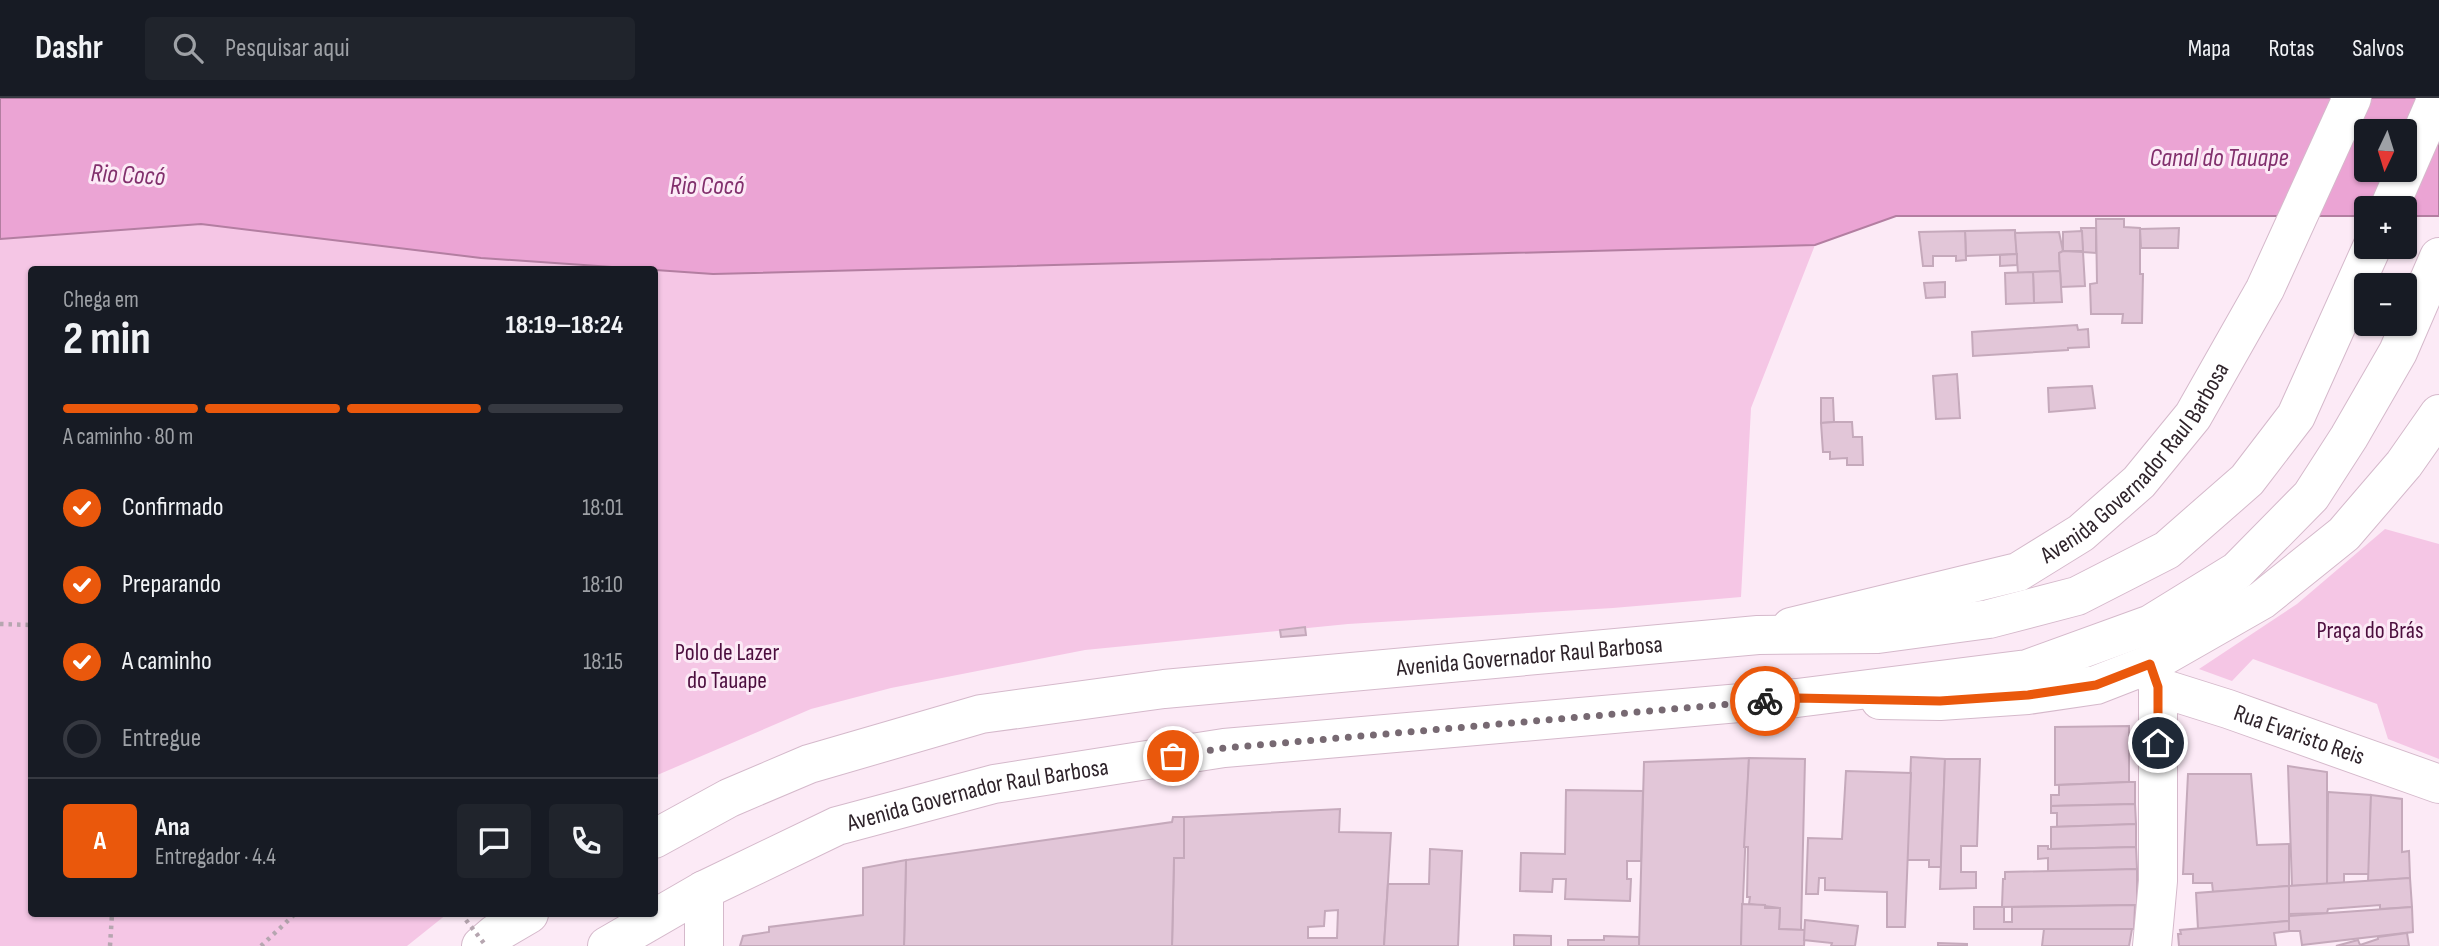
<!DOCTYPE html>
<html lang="pt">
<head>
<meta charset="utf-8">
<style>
	:root { --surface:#171b24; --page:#20242c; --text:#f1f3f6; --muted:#9ea1a6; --line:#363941; --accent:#ea580c }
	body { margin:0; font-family:"Sofia Sans Condensed",sans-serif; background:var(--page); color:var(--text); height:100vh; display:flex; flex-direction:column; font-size:26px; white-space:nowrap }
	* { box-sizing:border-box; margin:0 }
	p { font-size:23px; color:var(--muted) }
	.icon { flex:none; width:38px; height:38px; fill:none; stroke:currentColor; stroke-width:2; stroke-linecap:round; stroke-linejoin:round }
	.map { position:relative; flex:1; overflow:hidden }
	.sheet { position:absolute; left:28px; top:168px; width:630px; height:651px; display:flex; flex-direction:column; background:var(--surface); border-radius:7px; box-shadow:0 2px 5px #0004 }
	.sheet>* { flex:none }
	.needle { width:46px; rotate:184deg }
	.controls { position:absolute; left:2354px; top:21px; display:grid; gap:14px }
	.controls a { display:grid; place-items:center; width:63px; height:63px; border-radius:7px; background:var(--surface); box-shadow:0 2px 5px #0004; font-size:35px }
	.pin { position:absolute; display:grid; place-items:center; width:60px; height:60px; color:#fff; margin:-30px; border:4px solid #fff; border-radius:50%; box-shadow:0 2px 7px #0007 }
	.courier { position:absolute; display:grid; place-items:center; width:70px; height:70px; margin:-35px; border:5px solid #ea580c; border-radius:50%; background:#fff; color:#222; box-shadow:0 2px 9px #0007 }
	.head em { font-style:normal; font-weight:700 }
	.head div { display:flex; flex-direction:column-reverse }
	.head { display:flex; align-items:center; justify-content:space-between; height:119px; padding:0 35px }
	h1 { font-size:46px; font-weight:700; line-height:52px }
	.bar { display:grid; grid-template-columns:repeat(4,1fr); gap:10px 7px; align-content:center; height:84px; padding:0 35px }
	.bar i { height:9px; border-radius:5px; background:var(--line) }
	.bar .on { background:var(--accent) }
	.bar p { grid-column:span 4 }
	.line { display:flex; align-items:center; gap:18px; padding:0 35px; border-top:2px solid var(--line) }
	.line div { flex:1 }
	.round { display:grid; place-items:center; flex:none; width:74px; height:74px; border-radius:7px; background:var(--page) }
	ol { padding:0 35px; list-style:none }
	li { display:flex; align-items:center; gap:21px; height:77px }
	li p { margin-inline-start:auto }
	li .icon { padding:7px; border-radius:50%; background:var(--accent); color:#fff; stroke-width:4 }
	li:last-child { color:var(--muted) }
	li i { width:38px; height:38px; border:4px solid var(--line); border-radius:50% }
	header { display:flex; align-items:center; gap:42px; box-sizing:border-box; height:98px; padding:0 35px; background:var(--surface); border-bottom:2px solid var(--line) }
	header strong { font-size:33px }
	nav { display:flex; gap:38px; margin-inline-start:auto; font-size:24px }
	.search { width:490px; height:63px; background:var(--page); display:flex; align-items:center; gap:18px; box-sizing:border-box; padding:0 24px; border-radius:7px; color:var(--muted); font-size:26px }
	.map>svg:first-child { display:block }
	.green { fill:#f5c6e5 }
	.water { fill:#eba4d4; stroke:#b37ea1; stroke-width:2; fill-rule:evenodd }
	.building { fill:#e2c6d8; stroke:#c5a9bb; stroke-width:2; fill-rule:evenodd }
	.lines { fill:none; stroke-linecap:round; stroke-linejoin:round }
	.minor-casing { stroke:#d5b9cb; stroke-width:40 }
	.secondary-casing { stroke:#d5b9cb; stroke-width:40 }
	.trunk-casing { stroke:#d5b9cb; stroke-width:40 }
	.path { stroke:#b6a6b0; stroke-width:4.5; stroke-dasharray:3.5 5; stroke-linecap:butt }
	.minor { stroke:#fff; stroke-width:38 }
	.secondary { stroke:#fff; stroke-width:38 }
	.trunk { stroke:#fff; stroke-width:38 }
	.path-bridge { stroke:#b6a6b0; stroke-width:4.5; stroke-dasharray:3.5 5; stroke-linecap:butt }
	.done { stroke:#776972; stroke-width:7; stroke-dasharray:0 12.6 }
	.route { stroke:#ea580c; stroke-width:9 }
	.labels { text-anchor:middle; stroke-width:6; stroke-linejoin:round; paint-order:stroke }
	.street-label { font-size:24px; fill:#2f242b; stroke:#fceaf6 }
	.park-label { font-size:24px; fill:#4c0e3e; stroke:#fceaf6 }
	.water-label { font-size:26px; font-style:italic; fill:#82306d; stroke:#fceaf6 }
</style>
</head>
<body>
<header>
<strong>Dashr</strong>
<div class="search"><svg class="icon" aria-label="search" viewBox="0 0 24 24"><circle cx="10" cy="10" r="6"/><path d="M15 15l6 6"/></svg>Pesquisar aqui</div>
<nav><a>Mapa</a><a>Rotas</a><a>Salvos</a></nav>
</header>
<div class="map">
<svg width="2439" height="848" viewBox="0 0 2439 848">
	<rect width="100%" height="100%" fill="#fceaf6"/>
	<g class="green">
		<path d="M201 126 481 160 649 171 32 172V816H447L407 848H0V141Z"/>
		<path d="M1815 147 1751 310 1741 499 1613 510 1348 526 1085 552 891 590 811 611 655 678 654 172 713 176Z"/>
		<path d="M2385 431 2439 446V661L2388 641 2377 606 2253 561 2232 583 2199 571 2297 506Z"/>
	</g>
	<path class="water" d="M0 0H2439V118H2405L2404 110H2366V118H1896L1815 147 713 176 481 160 201 126 0 141ZM2366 33H2404V72H2366Z"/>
	<g class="building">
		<path d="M2096 121H2124V129L2140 130V176H2143L2142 225H2122L2123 216H2091L2090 186 2097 185Z"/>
		<path d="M2081 130H2096V155L2083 154Z"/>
		<path d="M2179 130 2178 150H2141L2140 131Z"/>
		<path d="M2015 132 2017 156 1966 158 1965 133Z"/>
		<path d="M1965 133 1966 162 1956 163V158H1933V168H1923L1919 134Z"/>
		<path d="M2082 133 2083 153H2063V134Z"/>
		<path d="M2059 134 2063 153 2059 155 2060 173 2018 175 2015 135Z"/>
		<path d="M2063 153 2083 154 2085 188 2061 189 2059 155Z"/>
		<path d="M2017 156V167L2000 168V157Z"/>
		<path d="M2060 173 2062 204 2034 205 2033 174Z"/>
		<path d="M2033 174 2034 205 2006 206 2005 175Z"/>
		<path d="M1945 184V199L1926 200 1924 185Z"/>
		<path d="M2077 227 2078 232 2088 231 2089 249 2068 250V252L1973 258 1972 234Z"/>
		<path d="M1957 276 1960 320 1936 321 1933 278Z"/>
		<path d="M2092 288 2095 310 2049 314 2048 290Z"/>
		<path d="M1821 300H1833L1834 324 1821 325Z"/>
		<path d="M1834 324H1852L1853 339H1862L1863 367H1847V360L1830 361V354H1823L1821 325Z"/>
		<path d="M1305 529 1306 537 1281 539 1280 532Z"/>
		<path d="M2129 628V684L2055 687V629Z"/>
		<path d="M1911 659 1945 661 1941 769H1929V762H1907Z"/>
		<path d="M1749 660 1741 848H1639L1644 664Z"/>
		<path d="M1749 660 1805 661 1801 832 1779 831 1780 810 1749 806 1750 799H1747L1748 749H1744Z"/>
		<path d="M1945 661H1980L1977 748H1961V774H1976V790L1940 791Z"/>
		<path d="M2288 668 2327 674V786L2292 788Z"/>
		<path d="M1846 673 1911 675 1905 829H1887V794L1825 792V780H1819L1818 796H1806L1808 740 1842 741Z"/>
		<path d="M2188 676H2251L2257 747 2289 746V788L2213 794 2212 785H2193V776H2183Z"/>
		<path d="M2129 684H2135V706L2051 708V697H2059V687Z"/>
		<path d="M1566 692 1643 693 1641 763H1627V781H1631L1630 803 1565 801 1566 781H1553L1552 794 1520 793 1521 755 1565 756Z"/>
		<path d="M2328 694 2371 697 2369 776H2344V785L2327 786Z"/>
		<path d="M2371 697 2402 701V754L2409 753 2410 780 2368 783Z"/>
		<path d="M2135 706 2136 726 2057 729V715H2051V708Z"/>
		<path d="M1340 711 1339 734 1391 735 1384 848H1172L1174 760H1184V719ZM1338 812 1337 840H1308V829L1324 828 1325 813Z"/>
		<path d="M1173 719H1184V760H1174L1172 848H904L906 762 1172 724Z"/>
		<path d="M2136 726V749L2051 751V729Z"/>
		<path d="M2038 748H2048V751H2051L2136 749 2137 771 2048 774V760L2038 761Z"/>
		<path d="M1430 751 1462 753 1458 848H1384L1388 786H1429Z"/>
		<path d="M906 762 904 848H740L743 838 769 834V829L863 817V770Z"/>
		<path d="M2137 771V807L2002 809 2003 781H2005V774Z"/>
		<path d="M2410 780 2412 809 2380 811V807L2328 811 2327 815 2289 816V788Z"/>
		<path d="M2289 788V823L2198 831 2196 795Z"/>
		<path d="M1742 806 1765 807V810H1780L1779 831 1805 832 1804 848H1741Z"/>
		<path d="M2135 807 2134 831H1974V809H2004V824H2012V809Z"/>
		<path d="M2412 809 2413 834 2302 847 2300 833H2289V818Z"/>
		<path d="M1805 822 1858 828 1855 848H1831L1832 845 1804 842Z"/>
		<path d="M2289 823V833L2274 835 2276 848H2179L2178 836H2181L2180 832Z"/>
		<path d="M2044 831H2132L2129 848H2042Z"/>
		<path d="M2407 835 2409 848H2336L2358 842 2360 847 2378 841V839Z"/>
		<path d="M1514 837 1551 838V848H1514Z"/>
		<path d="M1604 838 1639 839V848H1568V842H1604Z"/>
		<path d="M1938 845 1967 846V848H1938Z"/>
	</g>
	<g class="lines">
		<defs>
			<g id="minor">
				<path d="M2151 568 2158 589V783L2152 848"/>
				<path id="s1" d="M2158 589 2228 611 2439 686"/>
				<path d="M704 792V848"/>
			</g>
			<g id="secondary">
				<path id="s2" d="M1791 529 2018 474 2081 435 2139 384 2193 318 2265 191 2352 0"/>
				<path d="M1880 602 1940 603 2028 597 2096 587 2150 566 2262 502 2344 436 2404 366 2439 316"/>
			</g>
			<g id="trunk">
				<path d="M2389 110 2437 0"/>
				<path id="s3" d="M654 741 729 700 809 666 981 616 1164 591 1758 537 1878 536 1989 521 2077 498 2167 452 2247 382 2296 318 2372 149"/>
				<path d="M481 848 495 836 529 816"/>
				<path id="s4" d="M607 848 704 792 837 728 994 686 1224 650 1797 600 2027 571 2151 526 2237 473 2311 398 2349 339 2398 254 2439 159"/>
			</g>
		</defs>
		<use href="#minor" class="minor-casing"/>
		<use href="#secondary" class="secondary-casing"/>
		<use href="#trunk" class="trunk-casing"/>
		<g class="path">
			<path d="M0 526 32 527"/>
			<path d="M110 848 112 816"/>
			<path d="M261 848 295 816"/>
		</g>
		<use href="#minor" class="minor"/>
		<use href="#secondary" class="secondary"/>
		<use href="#trunk" class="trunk"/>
		<path class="path-bridge" d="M466 822 486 848"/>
	</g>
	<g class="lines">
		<path class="done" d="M1173 658 1224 650 1765 603"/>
		<path class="route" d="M1765 603 1797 600 1940 603 2028 597 2096 587 2150 566 2158 589V645"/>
	</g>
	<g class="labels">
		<g class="street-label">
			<text dy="8" stroke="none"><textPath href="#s2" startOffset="396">Avenida Governador Raul Barbosa</textPath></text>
			<text dy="8" stroke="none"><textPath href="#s3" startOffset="903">Avenida Governador Raul Barbosa</textPath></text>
			<text dy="8" stroke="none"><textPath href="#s1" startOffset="149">Rua Evaristo Reis</textPath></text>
			<text dy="8" stroke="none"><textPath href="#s4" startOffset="404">Avenida Governador Raul Barbosa</textPath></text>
		</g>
		<g class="park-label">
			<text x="2370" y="540">Praça do Brás</text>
			<text x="727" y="562">Polo de Lazer<tspan x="727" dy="28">do Tauape</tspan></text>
		</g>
		<g class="water-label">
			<text x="2219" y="68">Canal do Tauape</text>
			<text transform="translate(128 76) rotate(3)" y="9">Rio Cocó</text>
			<text x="707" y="96">Rio Cocó</text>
		</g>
	</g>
</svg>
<div class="controls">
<a><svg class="needle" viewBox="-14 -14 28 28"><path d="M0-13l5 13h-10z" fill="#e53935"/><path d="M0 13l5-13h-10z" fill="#9ea1a6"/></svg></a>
<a>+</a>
<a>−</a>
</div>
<div class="pin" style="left:1173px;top:658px;background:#ea580c"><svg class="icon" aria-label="bag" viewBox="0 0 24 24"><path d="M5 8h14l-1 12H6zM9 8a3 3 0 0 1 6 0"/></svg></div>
<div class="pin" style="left:2158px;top:645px;background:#1f2937"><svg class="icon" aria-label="home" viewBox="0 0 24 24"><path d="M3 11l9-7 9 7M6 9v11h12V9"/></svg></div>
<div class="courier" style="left:1765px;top:603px"><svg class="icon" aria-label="bike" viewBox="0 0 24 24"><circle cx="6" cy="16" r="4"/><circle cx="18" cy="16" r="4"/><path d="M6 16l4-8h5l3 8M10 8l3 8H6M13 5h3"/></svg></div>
<section class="sheet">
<div class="head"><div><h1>2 min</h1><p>Chega em</p></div><em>18:19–18:24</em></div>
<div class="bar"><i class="on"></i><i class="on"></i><i class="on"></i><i></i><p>A caminho · 80 m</p></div>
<ol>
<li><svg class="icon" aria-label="check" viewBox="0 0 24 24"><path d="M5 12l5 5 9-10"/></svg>Confirmado<p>18:01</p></li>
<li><svg class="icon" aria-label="check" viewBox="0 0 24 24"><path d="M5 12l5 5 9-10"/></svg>Preparando<p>18:10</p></li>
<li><svg class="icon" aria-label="check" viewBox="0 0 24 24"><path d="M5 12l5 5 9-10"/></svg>A caminho<p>18:15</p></li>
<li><i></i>Entregue</li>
</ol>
<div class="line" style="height:126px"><b class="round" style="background:var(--accent);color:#fff">A</b><div><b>Ana</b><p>Entregador · 4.4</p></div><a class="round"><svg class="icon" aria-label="chat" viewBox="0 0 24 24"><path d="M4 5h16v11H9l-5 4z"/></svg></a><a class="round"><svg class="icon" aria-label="phone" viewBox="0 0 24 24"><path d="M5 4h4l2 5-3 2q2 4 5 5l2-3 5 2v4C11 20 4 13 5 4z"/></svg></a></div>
</section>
</div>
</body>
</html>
